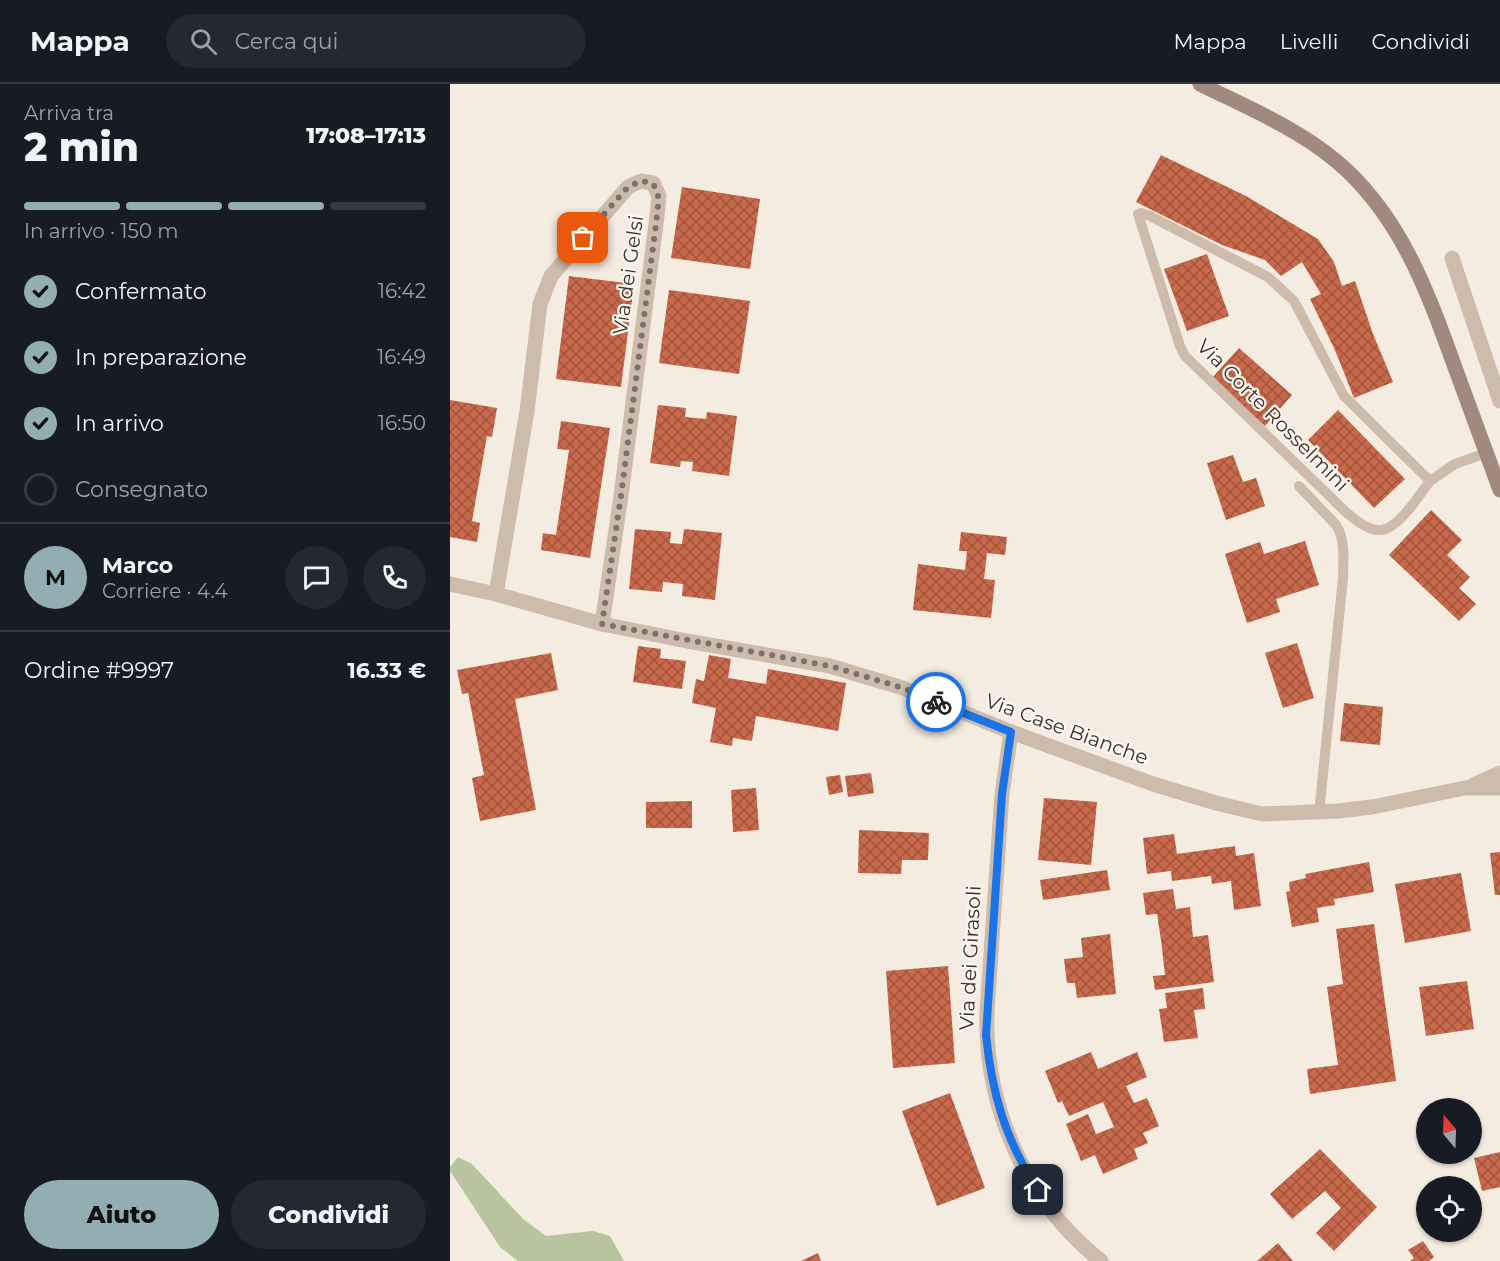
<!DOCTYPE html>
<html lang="it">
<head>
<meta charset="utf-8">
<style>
	:root { --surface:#171b24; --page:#242831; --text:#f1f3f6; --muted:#9ea1a6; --line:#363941; --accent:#92aeb2 }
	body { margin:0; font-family:Montserrat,sans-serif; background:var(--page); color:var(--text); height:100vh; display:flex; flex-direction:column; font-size:22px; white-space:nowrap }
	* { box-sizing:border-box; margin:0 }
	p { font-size:20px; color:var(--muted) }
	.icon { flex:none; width:33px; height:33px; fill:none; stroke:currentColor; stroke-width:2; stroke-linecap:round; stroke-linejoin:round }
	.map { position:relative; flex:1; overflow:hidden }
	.sheet { display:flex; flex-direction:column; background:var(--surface); width:450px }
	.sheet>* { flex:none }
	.needle { width:39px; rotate:341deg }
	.controls { position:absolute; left:966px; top:1014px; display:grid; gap:12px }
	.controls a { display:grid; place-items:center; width:66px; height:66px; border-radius:50%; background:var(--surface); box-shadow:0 2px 4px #0004; font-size:30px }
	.pin { position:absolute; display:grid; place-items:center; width:51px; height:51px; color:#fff; margin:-26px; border-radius:12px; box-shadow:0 3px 9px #0006 }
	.courier { position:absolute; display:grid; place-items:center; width:60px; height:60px; margin:-30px; border:4px solid #1a73e8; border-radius:50%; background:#fff; color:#222; box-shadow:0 2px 8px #0007 }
	.head em { font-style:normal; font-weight:800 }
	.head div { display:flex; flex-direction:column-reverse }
	.head { display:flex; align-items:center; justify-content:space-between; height:102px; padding:0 24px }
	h1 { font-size:39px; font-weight:800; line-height:45px }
	.bar { display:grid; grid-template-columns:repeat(4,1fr); gap:9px 6px; align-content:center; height:72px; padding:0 24px }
	.bar i { height:8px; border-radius:4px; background:var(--line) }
	.bar .on { background:var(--accent) }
	.bar p { grid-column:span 4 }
	.line { display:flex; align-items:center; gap:15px; padding:0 24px; border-top:2px solid var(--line) }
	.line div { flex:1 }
	.round { display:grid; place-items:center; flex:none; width:63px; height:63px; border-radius:32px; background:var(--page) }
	ol { padding:0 24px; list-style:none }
	li { display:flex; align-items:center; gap:18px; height:66px }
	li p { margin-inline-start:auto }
	li .icon { padding:6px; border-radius:50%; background:var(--accent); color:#111; stroke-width:4 }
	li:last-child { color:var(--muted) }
	li i { width:33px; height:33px; border:3px solid var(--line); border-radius:50% }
	.cta { display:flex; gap:12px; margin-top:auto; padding:12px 24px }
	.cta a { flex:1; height:69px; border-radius:36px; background:var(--accent); color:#111; font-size:24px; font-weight:800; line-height:69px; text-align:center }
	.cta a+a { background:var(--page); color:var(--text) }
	header { display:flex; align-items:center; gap:36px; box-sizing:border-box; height:84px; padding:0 30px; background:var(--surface); border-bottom:2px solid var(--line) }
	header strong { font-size:28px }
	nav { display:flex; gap:33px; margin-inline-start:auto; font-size:21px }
	.search { width:420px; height:54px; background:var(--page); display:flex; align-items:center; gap:15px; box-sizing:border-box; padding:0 21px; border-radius:33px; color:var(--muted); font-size:22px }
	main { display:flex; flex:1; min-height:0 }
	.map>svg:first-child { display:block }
	.grass { fill:#b8c4a0 }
	.building { fill:url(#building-cross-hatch) }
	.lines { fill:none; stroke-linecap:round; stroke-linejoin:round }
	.lane { stroke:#cdbbac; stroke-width:10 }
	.street { stroke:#cdbbac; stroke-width:15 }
	.secondary { stroke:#a18a7d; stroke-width:15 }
	.done { stroke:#7c716b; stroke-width:6; stroke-dasharray:0 10.8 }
	.route { stroke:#1a73e8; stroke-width:8 }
	.labels { text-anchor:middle; stroke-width:4.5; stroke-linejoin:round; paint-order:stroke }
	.street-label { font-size:20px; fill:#3b302b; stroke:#fbf5ee }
</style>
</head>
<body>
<header>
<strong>Mappa</strong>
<div class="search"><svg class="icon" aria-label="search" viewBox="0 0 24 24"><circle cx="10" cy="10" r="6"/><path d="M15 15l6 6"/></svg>Cerca qui</div>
<nav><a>Mappa</a><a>Livelli</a><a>Condividi</a></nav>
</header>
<main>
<section class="sheet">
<div class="head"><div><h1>2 min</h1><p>Arriva tra</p></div><em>17:08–17:13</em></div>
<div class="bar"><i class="on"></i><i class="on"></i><i class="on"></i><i></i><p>In arrivo · 150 m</p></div>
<ol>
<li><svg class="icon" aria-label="check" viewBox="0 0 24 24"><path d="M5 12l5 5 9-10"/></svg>Confermato<p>16:42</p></li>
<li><svg class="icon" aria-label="check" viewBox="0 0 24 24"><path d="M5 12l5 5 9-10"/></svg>In preparazione<p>16:49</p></li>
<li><svg class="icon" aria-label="check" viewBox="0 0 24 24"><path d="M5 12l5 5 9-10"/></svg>In arrivo<p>16:50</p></li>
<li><i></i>Consegnato</li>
</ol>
<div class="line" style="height:108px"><b class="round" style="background:var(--accent);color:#111">M</b><div><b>Marco</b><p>Corriere · 4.4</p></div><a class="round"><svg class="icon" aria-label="chat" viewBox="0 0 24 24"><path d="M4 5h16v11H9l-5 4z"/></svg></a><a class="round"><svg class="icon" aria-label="phone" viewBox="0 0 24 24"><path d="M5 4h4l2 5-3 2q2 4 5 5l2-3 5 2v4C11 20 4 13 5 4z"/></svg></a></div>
<div class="line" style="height:78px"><div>Ordine #9997</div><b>16.33 €</b></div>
<div class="cta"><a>Aiuto</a><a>Condividi</a></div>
</section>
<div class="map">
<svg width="1050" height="1177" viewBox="0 0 1050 1177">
	<defs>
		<pattern id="building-cross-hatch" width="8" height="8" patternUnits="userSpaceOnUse" patternTransform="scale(1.5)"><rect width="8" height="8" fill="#c8694b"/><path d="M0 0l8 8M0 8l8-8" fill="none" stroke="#a4573f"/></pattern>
	</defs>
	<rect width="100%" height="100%" fill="#f4ebe1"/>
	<path class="grass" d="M8 1073 22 1080 73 1135 96 1152 143 1147 160 1152 174 1177H68L50 1163 0 1087V1083Z"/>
	<g class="building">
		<path d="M711 71 796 112 868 155 884 178 892 202 905 197 923 250 943 298 904 314 885 266 860 215 871 210 852 178 831 192 815 176 772 161 686 118Z"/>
		<path d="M232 103 310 115 300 185 221 174Z"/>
		<path d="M757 170 779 232 737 247 714 185Z"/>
		<path d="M119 192 184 200 171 303 106 295Z"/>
		<path d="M219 206 300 217 289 290 209 279Z"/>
		<path d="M789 264 842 311 815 342 762 294Z"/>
		<path d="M0 316 47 324 42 353 37 352 22 437 30 439 27 458 0 453Z"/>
		<path d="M208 321 236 324 235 333 256 335 257 328 287 332 279 392 242 387 243 378 231 377 230 383 200 379Z"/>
		<path d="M888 326 955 395 924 424 858 356Z"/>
		<path d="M111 337 160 344 140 474 91 466 93 449 106 451 119 366 107 365Z"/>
		<path d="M783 371 793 398 806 394 815 422 776 436 757 379Z"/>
		<path d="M981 426 1012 456 997 471 1020 493 1009 504 1026 520 1009 537 939 471Z"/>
		<path d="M185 445 221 448 220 459 232 460 234 445 272 449 265 516 232 512 233 500 213 498 212 508 179 505Z"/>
		<path d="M511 448 557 453 555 471 537 469 534 495 545 496 541 534 463 526 468 480 515 486 517 467H509Z"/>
		<path d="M855 457 869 501 826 515 830 528 797 539 775 470 810 458 814 470Z"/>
		<path d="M847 559 864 614 833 624 815 569Z"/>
		<path d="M188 562 211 565 210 574 236 577 232 605 183 598Z"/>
		<path d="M101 569 108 606 65 615 86 726 30 737 22 694 34 691 18 609 12 610 7 586Z"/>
		<path d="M259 571 281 575 278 594 316 600 318 585 396 599 388 647 306 632 302 657 283 654 282 662 260 658 266 624 242 619 246 595 254 597Z"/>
		<path d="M894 619 933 623 930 661 890 657Z"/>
		<path d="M421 689 424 709 398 713 395 692Z"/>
		<path d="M390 691 393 708 379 711 376 693Z"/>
		<path d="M306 704 309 746 283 748 281 706Z"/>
		<path d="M594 714 647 718 641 781 588 776Z"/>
		<path d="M242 717V744H196V718Z"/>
		<path d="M409 746 479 749 478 776H452L451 790 408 789Z"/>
		<path d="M724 750 727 770 785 762 786 772 804 769 811 822 784 826 781 797 762 800 761 792 722 797 721 787 697 790 693 754Z"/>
		<path d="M1050 768V811H1045L1040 769Z"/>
		<path d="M919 778 924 808 884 815 885 821 867 824 869 838 842 843 836 808 840 807 839 798 856 794 855 790Z"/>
		<path d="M657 786 660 806 593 816 590 796Z"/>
		<path d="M1011 789 1021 847 955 859 945 800Z"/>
		<path d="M723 805 726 825 740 823 743 853 758 851 764 898 705 906 703 892 715 891 711 856 707 830 696 831 693 809Z"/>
		<path d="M924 840 946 997 860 1010 857 985 888 981 877 903 893 900 886 845Z"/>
		<path d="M660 850 666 910 627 914 625 899H617L614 875 633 873 631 854Z"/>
		<path d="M498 882 505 979 443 984 436 887Z"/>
		<path d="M1017 897 1024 945 976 952 969 903Z"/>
		<path d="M753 904 755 925 744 926 748 954 714 958 709 925 717 924 715 909Z"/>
		<path d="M641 968 648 985 687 968 697 993 676 1002 684 1019 697 1014 709 1042 693 1049 698 1059 684 1065 688 1075 653 1090 645 1071 631 1077 616 1040 638 1030 646 1050 664 1043 653 1018 619 1032 612 1017 608 1019 595 987Z"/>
		<path d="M500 1009 535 1104 487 1122 452 1027Z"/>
		<path d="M870 1065 927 1123 884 1167 866 1149 891 1124 875 1107 842 1135 820 1110Z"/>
		<path d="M1050 1068V1103L1032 1107 1024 1074Z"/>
		<path d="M973 1157 984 1173 979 1177H960L964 1174 958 1166Z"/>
		<path d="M828 1159 843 1177H807Z"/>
		<path d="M368 1169 371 1177H351Z"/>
	</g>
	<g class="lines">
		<g class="lane">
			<path d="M980 397C970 410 948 446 930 446 918 447 906 436 897 429L735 272 730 262 688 130 691 129 700 132 818 193 844 217 894 312 980 397 1005 380 1036 369"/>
			<path d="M849 402 886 441C896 456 893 476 893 494L869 729"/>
		</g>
		<g class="street">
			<path d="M1002 174 1050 317"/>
			<path d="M0 500 46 510 152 540 237 557 380 582 453 604 561 648 703 700 766 719 812 730 888 727 922 723 1015 704H1050"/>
			<path d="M46 510 77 327 90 220 101 192 178 103 191 97 203 99 209 112 207 132 171 412 152 540"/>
			<path d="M561 648 552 710 537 928C534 1022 576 1118 651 1177"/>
			<path d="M1023 701 1050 689"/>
		</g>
		<path class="secondary" d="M750 0C796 23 845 43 885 76 948 128 976 203 1003 278 1019 321 1034 363 1050 406"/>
	</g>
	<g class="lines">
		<path class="done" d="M133 154 178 103 191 97 202 99C211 110 208 119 207 132L171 412 152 540 380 582 453 604 486 618"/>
		<path class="route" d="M486 618 561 648 552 710 536 951C542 1010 555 1055 588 1106"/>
	</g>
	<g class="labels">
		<g class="street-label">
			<text transform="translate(178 191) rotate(-82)" y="7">Via dei Gelsi</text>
			<text transform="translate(823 331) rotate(45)" y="7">Via Corte Rosselmini</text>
			<text transform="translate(617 645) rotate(20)" y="7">Via Case Bianche</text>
			<text transform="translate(520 874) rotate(-87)" y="7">Via dei Girasoli</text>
		</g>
	</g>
</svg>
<div class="controls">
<a><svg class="needle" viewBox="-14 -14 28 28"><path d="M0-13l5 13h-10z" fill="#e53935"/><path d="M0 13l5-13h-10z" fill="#9ea1a6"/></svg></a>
<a><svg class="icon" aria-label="locate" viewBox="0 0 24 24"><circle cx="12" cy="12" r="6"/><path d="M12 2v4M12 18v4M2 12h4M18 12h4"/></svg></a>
</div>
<div class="pin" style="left:133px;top:154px;background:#ea580c"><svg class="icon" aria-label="bag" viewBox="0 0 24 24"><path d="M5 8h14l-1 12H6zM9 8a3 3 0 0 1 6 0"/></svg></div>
<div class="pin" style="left:588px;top:1106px;background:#1f2937"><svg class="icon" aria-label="home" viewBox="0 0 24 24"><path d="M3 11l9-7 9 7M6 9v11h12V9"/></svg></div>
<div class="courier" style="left:486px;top:618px"><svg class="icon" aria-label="bike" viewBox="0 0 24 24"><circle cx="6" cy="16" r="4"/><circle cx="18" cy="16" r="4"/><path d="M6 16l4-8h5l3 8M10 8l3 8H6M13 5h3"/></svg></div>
</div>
</main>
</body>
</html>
